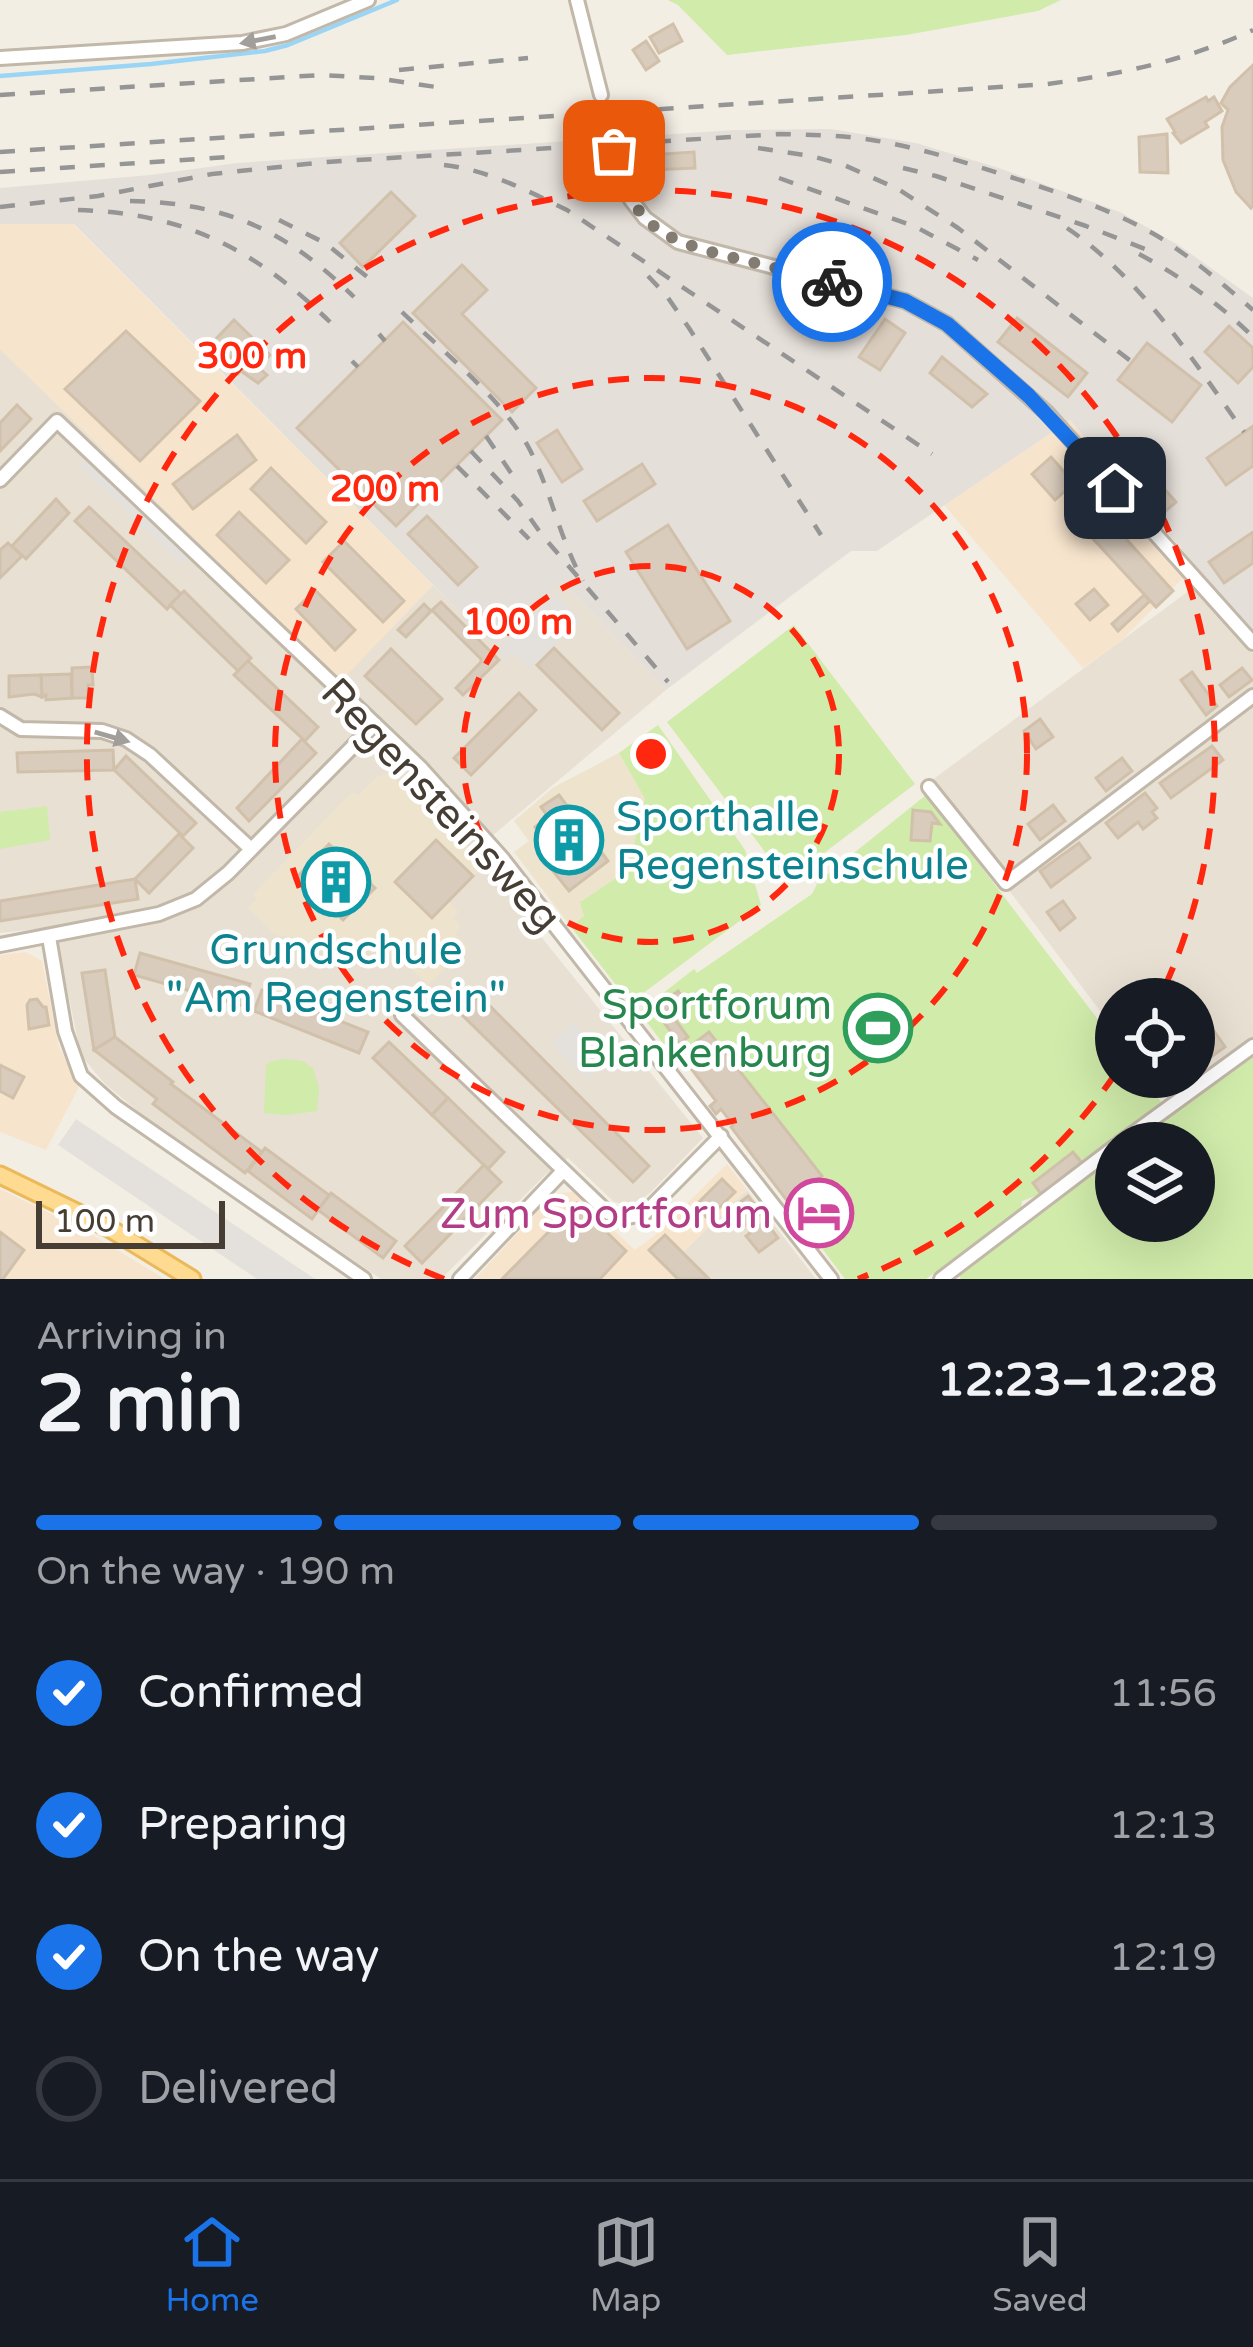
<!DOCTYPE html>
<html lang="en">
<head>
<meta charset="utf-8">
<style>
	:root { --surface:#171b24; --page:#20242c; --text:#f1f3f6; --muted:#9ea1a6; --line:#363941; --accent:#1a73e8 }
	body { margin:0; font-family:"Varela Round",sans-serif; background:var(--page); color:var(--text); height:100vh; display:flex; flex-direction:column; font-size:45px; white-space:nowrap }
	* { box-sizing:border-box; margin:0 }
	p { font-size:39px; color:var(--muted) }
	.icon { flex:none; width:66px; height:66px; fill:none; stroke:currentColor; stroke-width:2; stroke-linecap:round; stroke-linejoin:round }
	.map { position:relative; height:1279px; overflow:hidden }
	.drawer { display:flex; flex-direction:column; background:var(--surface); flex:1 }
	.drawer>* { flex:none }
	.fabs { position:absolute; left:1095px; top:978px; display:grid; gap:24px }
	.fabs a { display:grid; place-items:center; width:120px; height:120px; border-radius:50%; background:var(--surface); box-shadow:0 12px 48px #0002; font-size:60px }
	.scale { position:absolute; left:36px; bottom:30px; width:189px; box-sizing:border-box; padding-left:12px; border:6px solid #463e34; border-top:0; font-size:33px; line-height:42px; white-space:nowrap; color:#463e34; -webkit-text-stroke:9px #fff; paint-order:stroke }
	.pin { position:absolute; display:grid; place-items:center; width:102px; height:102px; color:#fff; margin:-51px; border-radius:24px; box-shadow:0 6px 18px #0006 }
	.courier { position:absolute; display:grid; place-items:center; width:120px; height:120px; margin:-60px; border:9px solid #1a73e8; border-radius:50%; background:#fff; color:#222; box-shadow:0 3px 15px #0007 }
	.headline em { font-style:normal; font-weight:700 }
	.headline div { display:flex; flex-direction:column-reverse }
	.headline { display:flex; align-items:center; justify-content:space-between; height:204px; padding:0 36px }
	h1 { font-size:78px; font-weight:700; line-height:90px }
	.bar { display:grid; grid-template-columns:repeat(4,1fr); gap:18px 12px; align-content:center; height:144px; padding:0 36px }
	.bar i { height:15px; border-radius:9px; background:var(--line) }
	.bar .on { background:var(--accent) }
	.bar p { grid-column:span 4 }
	ol { padding:0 36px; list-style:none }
	li { display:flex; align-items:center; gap:36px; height:132px }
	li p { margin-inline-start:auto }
	li .icon { padding:12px; border-radius:50%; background:var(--accent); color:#fff; stroke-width:4 }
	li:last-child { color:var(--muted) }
	li i { width:66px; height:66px; border:6px solid var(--line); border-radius:50% }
	.dock { display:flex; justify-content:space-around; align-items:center; height:168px; border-top:3px solid var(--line); background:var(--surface); font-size:33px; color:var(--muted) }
	.dock a { display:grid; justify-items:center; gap:6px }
	.dock .on { color:var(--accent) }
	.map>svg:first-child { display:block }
	.residential { fill:#e8e0d2 }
	.commercial { fill:#f7e4cd }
	.industrial { fill:#e5dfd9 }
	.education { fill:#eee3cd }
	.green { fill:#d0ebaa }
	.parking { fill:#e4e1dd }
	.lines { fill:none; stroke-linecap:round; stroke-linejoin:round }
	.stream { stroke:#9bd5f5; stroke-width:4.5 }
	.building { fill:#d9ccbc; stroke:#d1c1ab; stroke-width:3 }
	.minor-tunnel { stroke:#d0cbc1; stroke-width:12; stroke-dasharray:12 6; stroke-linecap:butt }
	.minor-casing { stroke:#c2b8a9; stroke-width:18 }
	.major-casing { stroke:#ecb95a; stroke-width:21 }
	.minor { stroke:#fff; stroke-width:12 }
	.major { stroke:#ffdb91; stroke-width:15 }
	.rail { stroke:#959595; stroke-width:4.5; stroke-dasharray:15 15; stroke-linecap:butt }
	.oneway { fill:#a29e9a }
	.done { stroke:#837c72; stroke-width:12; stroke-dasharray:0 21.6 }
	.route { stroke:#1a73e8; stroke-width:15 }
	.ring { fill:none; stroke:#ff280f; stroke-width:6; stroke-dasharray:21 15 }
	.labels { text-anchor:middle; stroke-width:9; stroke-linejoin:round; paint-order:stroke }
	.street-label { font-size:42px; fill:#463e34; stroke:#fff }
	.culture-label { font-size:42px; fill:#0d838f; stroke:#fff; text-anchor:start }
	.leisure-label { font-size:42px; fill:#27864d; stroke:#fff; text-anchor:end }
	.hotel-label { font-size:42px; fill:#b23c85; stroke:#fff; text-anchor:end }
	.centre { fill:#ff280f; stroke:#fff; stroke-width:6 }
	.ring-label { font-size:36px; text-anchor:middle; font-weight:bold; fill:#ff280f; stroke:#fff; stroke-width:9; stroke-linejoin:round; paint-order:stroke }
</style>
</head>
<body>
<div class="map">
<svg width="1253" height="1279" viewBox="0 0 1253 1279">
	<rect width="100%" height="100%" fill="#f3eee4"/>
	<g class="residential">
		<path d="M0 349 341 680 433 585 494 645 561 581 666 690 473 852 703 1138 650 1193 630 1207 613 1201 568 1158 545 1175 441 1279H381L145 1117 104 1083 81 1055 54 927 0 933Z"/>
		<path d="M1194 587 1253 654V1037L1168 1100 1150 1077H1194V999H1116V1032L928 783Z"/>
		<path d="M747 1190 816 1279H705L681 1254Z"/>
	</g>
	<g class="commercial">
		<path d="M0 224H73L433 585 341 681 0 349Z"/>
		<path d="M1070 420 1194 567 1122 640 1083 668 944 505Z"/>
		<path d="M26 952 42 961 59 1047 79 1087 46 1150 0 1132V955Z"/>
		<path d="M727 1164 747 1190 681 1254 705 1279H475L545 1203 558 1193 573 1192 635 1250 654 1236Z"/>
		<path d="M0 1189 82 1229 165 1279H0Z"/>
	</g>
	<path class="industrial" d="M831 129 916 143 999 168 1120 212 1180 246 1253 298V632L1070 420 877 551H851L666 690 562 582 494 646 74 224H0V188L150 175 237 163 734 130Z"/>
	<g class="education">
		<path d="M619 753 645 799 628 870 581 901 584 916 571 927 514 852 529 841 514 821 554 787Z"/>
		<path d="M389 773 485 864 448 901 459 912 453 917 461 926 455 934 468 947 428 985 398 957 274 934 248 907 257 899 253 894 352 792 358 795 377 777Z"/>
	</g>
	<g class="green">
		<path d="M668 0H1061L1038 11 906 35 727 55 678 5Z"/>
		<path d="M794 625 915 784 787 881 667 722Z"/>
		<path d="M658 725 745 850 761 905 630 1003 571 927 584 916 580 902 628 870 645 799 619 753Z"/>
		<path d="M926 795 1116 1043V1077H1142L1161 1102 1041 1194 1022 1201 1021 1209 926 1279H845L731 1127 733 1124 722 1110 716 1114 710 1106 716 1101 680 1054 674 1058 639 1012 694 969 697 973 812 894 818 882Z"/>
		<path d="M47 806 50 840 0 849V812Z"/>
		<path d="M1253 1054V1279H961L958 1274 1116 1156V1221H1194V1143H1133Z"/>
		<path d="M286 1059 302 1061 313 1068 319 1088 317 1111 287 1115 264 1113 266 1065 272 1061Z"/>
	</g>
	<g class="parking">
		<path d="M86 458 190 557 182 565 79 466Z"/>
		<path d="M555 593 581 620 529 669 514 653 506 660 496 649Z"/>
		<path d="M573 1022 603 1052 588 1067 594 1074 587 1081 551 1044Z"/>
		<path d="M76 1119 205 1205 315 1279H257L58 1145Z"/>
	</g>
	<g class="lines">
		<path class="stream" d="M0 76 151 64 265 51 288 45 397 0"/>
	</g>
	<g class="building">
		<path d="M673 24 682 41 659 53 650 37Z"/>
		<path d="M646 41 659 61 646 70 633 50Z"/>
		<path d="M1253 65V205L1251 208 1236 192 1223 160 1222 127 1228 110 1221 103 1230 87Z"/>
		<path d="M1206 97 1208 101 1214 97 1222 111 1205 122 1208 127 1181 143 1173 133 1175 132 1167 119Z"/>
		<path d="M1167 134 1168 173 1140 172 1139 137Z"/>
		<path d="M694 152 695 168 650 170 649 155Z"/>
		<path d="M391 192 415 216 363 267 340 243Z"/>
		<path d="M462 265 487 290 462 314 536 388 512 412 413 313Z"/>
		<path d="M1017 318 1087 373 1068 397 998 342Z"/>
		<path d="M885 319 905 333 880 370 859 357Z"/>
		<path d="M234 320 270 355 258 367 267 375 258 383 241 371 238 374 228 364 233 360 214 341Z"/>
		<path d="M403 322 502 420 396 526 297 428Z"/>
		<path d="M1229 326 1253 348V367L1238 383 1205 352Z"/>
		<path d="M126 331 200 401 140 461 65 389Z"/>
		<path d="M1147 343 1201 385 1172 422 1118 380Z"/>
		<path d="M942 357 987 394 972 407 930 373Z"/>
		<path d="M17 405 31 419 0 451V423Z"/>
		<path d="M1253 426V466L1226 485 1207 458Z"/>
		<path d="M557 430 582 469 562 482 537 443Z"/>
		<path d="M237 435 256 460 193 509 173 484Z"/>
		<path d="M1051 457 1074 483 1055 500 1032 474Z"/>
		<path d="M642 464 655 484 597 521 584 501Z"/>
		<path d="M271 468 326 522 306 543 251 489Z"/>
		<path d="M1152 475 1176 502 1161 515 1138 488Z"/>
		<path d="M56 499 69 513 26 559 12 546Z"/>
		<path d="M1091 500 1173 591 1156 607 1073 517Z"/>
		<path d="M89 507 181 594 167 609 75 521Z"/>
		<path d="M239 512 289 560 266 583 217 535Z"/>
		<path d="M427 516 477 567 458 585 408 534Z"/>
		<path d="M668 525 730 621 687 649 626 552Z"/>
		<path d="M1253 532V563L1224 583 1209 562Z"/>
		<path d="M344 541 404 601 383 622 323 562Z"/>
		<path d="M8 543 22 556 0 578V550Z"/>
		<path d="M1094 589 1108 605 1090 620 1076 604Z"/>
		<path d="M315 590 355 630 335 650 296 609Z"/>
		<path d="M184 591 251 658 238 671 170 605Z"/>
		<path d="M1144 595 1150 601 1118 631 1112 624Z"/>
		<path d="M441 602 499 660 463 695 456 688 481 662V659L432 610Z"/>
		<path d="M424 604 431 611 406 637 398 630Z"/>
		<path d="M554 648 619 713 602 730 537 665Z"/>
		<path d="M391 649 442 699 416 724 365 676Z"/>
		<path d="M248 661 318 727 305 741 234 675Z"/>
		<path d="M92 667 93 685H88V698H72V668Z"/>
		<path d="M1242 668 1252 680 1229 697 1220 685Z"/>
		<path d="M1192 672 1217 706 1206 715 1181 680Z"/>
		<path d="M71 674 72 698 46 700V695L42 697 41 675Z"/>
		<path d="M41 675 42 697 34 694 9 697V676Z"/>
		<path d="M519 693 536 710 471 775 454 758Z"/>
		<path d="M1040 719 1053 737 1036 749 1024 731Z"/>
		<path d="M302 739 316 753 249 821 237 808Z"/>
		<path d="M1212 746 1223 760 1171 798 1160 783Z"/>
		<path d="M113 750 114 770 18 772 17 753Z"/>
		<path d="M126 756 196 823 183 836 114 770Z"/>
		<path d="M1122 758 1132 771 1106 791 1096 778Z"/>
		<path d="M1145 793 1157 808 1152 812 1157 818 1143 829 1138 822 1118 838 1106 823Z"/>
		<path d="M559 795 608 861 569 891 545 861 554 854 535 827 548 817 541 807Z"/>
		<path d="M1053 805 1065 821 1040 840 1028 824Z"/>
		<path d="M913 810 931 812 940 824 932 823 930 841 911 840Z"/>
		<path d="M179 834 193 848 149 893 135 879Z"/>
		<path d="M436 840 473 876 432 918 395 882Z"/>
		<path d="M1079 843 1090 858 1051 887 1040 871Z"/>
		<path d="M329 844 375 888 343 920 298 876Z"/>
		<path d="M135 879 138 899 0 921V901Z"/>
		<path d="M1063 901 1075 918 1060 930 1047 912Z"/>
		<path d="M140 953 250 984 243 1006 134 975Z"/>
		<path d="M105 970 115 1037 94 1050 82 973Z"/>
		<path d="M262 990 368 1032 359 1053 254 1011Z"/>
		<path d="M678 991 684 999 668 1010 688 1037 680 1044 654 1009Z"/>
		<path d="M479 995 649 1166 633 1182 461 1014Z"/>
		<path d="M37 999 43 1007H46L49 1025 29 1029 27 1005 30 1000Z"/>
		<path d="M1214 1031 1225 1047 1200 1065 1194 1058V1046Z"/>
		<path d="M709 1032 822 1176 788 1202 731 1127 733 1125 721 1109 716 1114 710 1106 716 1101 680 1054Z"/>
		<path d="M115 1037 173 1082 171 1084 262 1152 245 1173 153 1104 157 1099 94 1050Z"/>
		<path d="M389 1042 448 1098 432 1115 373 1058Z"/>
		<path d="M0 1065 24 1077 13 1098 0 1091Z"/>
		<path d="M448 1098 504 1152 488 1169 432 1115Z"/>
		<path d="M265 1148 329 1195 312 1219 248 1171Z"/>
		<path d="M1073 1152 1082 1163 1041 1194 1033 1183Z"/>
		<path d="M484 1165 501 1182 422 1263 405 1246Z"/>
		<path d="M722 1179 735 1192 708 1219 695 1206Z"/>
		<path d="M817 1180 850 1224 822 1246 788 1202Z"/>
		<path d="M331 1193 396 1241 383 1258 318 1210Z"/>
		<path d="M748 1196 761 1213 743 1227 730 1210Z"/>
		<path d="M577 1203 626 1251 600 1279H502Z"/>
		<path d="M765 1221 778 1238 759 1252 746 1236Z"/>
		<path d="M0 1232 24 1250 3 1279H0Z"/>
		<path d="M665 1235 709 1279H678L649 1250Z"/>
	</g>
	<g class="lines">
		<path class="minor-tunnel" d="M601 95 614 150"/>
		<defs>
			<g id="minor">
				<path d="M577 0 601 95"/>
				<path d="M0 58 242 43 286 34 368 0"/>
				<path d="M614 150 622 181 631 200 645 218 678 242 905 301 947 324 1047 413 1253 643"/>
				<path d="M0 480 57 421 375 724 420 767 502 858 831 1279"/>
				<path d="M0 716 21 729 102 731 126 739 150 755 251 849"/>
				<path d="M929 787 1006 883 1253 696"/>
				<path d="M49 937 65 1031 81 1076 116 1107 364 1279"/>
				<path d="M0 945 159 914 196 899 228 873 375 724"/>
				<path d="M402 1015 608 1213 626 1217 644 1214 721 1136"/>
				<path d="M1120 1143 1253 1046"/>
				<path d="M460 1279 563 1171"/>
				<path d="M941 1279 1116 1146"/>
			</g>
			<path id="major" d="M0 1175 109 1228 192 1279"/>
		</defs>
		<use href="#minor" class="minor-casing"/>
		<use href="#major" class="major-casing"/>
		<use href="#minor" class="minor"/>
		<use href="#major" class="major"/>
		<g class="rail">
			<path d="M399 70 528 58"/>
			<path d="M0 95 321 75 375 78 443 88"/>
			<path d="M758 148 811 156 844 165 898 189 958 228 1132 362"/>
			<path d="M0 152 1047 84C1117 75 1188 60 1253 30"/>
			<path d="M444 165C488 170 528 191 567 210L932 454"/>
			<path d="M903 168 936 176 1086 226 1158 254"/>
			<path d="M0 172 228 157"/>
			<path d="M779 178 916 227 978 260"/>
			<path d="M130 201C227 203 286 230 354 297"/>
			<path d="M0 207 98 196 212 174 326 162 780 134C811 135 842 135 872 140 923 148 973 165 1023 181 1069 196 1117 212 1159 237 1192 258 1223 284 1253 310"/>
			<path d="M78 210C184 213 255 249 330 322"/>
			<path d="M279 220 325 243 371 280"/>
			<path d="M1067 228C1143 280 1191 358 1244 432"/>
			<path d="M1139 254C1180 276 1220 304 1253 337"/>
			<path d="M648 276 666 295 689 328 821 535"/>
			<path d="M402 312C441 350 505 401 530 450 551 492 560 539 583 581"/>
			<path d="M379 334 385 341"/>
			<path d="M352 361 358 367"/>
			<path d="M486 436 511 473"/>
			<path d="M471 451 518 501 542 535 668 682"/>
			<path d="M457 466 529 539"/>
		</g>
	</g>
	<defs><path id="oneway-solid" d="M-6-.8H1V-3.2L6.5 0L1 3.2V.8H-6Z" transform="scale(3)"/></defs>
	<g class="oneway">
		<use href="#oneway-solid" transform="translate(258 40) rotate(169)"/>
		<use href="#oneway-solid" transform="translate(112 737) rotate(16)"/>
	</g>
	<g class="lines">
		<path class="done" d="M614 151C632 225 660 239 730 257 764 265 798 274 832 282"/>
		<path class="route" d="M832 282 905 301 947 324 1029 396 1115 488"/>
	</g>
	<g class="ring">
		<circle cx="651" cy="754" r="188"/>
		<circle cx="651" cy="754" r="376"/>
		<path d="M1116 1073A564 564 0 0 1 858 1279M444 1279A564 564 0 1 1 1160 997"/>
	</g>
	<defs>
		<symbol id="building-ring" viewBox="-11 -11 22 22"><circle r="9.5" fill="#fff" stroke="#0f9aa8" stroke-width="1.5"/><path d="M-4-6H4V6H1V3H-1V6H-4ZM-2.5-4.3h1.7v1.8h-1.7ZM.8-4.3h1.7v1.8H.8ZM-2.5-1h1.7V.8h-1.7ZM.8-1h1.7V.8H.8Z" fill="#0f9aa8"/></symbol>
		<symbol id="stadium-ring" viewBox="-11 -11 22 22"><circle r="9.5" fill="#fff" stroke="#2e9e5b" stroke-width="1.5"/><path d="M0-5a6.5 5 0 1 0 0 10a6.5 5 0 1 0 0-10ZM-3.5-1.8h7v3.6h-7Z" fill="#2e9e5b"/></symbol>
		<symbol id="hotel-ring" viewBox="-11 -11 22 22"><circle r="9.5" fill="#fff" stroke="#d1479c" stroke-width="1.5"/><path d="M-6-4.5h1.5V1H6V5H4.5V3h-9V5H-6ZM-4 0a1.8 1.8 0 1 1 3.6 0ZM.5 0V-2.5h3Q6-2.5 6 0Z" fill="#d1479c"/></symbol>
	</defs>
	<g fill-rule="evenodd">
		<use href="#building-ring" x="531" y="802" width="76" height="76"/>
		<use href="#building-ring" x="298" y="844" width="76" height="76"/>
		<use href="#stadium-ring" x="840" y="990" width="76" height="76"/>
		<use href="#hotel-ring" x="781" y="1175" width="76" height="76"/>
	</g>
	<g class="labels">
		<g class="street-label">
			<text transform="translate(442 804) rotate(47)" y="15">Regensteinsweg</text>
		</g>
		<g class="culture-label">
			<text x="616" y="831">Sporthalle<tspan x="616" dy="48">Regensteinschule</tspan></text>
			<text x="336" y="964" text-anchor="middle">Grundschule<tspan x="336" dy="48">"Am Regenstein"</tspan></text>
		</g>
		<g class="leisure-label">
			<text x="832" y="1019">Sportforum<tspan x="832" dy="48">Blankenburg</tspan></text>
		</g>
		<g class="hotel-label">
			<text x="772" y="1228">Zum Sportforum</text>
		</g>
	</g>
	<circle cx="651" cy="754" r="18" class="centre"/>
	<g class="ring-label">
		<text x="252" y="368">300 m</text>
		<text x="385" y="501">200 m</text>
		<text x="518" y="634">100 m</text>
	</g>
</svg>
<div class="fabs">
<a><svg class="icon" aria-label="locate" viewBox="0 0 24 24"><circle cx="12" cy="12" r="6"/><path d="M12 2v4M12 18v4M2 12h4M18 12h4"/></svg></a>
<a><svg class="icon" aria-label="layers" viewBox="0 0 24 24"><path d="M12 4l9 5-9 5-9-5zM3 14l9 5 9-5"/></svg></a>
</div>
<div class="scale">100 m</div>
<div class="pin" style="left:614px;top:151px;background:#ea580c"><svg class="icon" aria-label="bag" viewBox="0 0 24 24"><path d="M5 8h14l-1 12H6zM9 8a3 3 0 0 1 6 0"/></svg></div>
<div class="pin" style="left:1115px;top:488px;background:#1f2937"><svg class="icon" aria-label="home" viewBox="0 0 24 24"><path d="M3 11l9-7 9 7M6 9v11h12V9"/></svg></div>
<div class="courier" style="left:832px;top:282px"><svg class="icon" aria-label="bike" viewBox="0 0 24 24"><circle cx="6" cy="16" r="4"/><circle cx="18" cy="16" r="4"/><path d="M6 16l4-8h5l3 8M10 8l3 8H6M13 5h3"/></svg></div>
</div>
<section class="drawer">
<div class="headline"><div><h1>2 min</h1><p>Arriving in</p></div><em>12:23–12:28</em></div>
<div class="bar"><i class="on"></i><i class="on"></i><i class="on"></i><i></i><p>On the way · 190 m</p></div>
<ol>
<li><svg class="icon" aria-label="check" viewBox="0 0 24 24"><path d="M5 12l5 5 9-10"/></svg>Confirmed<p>11:56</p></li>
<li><svg class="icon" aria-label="check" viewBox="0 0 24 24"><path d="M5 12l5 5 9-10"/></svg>Preparing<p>12:13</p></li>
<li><svg class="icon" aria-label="check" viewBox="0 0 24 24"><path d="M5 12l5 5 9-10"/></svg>On the way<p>12:19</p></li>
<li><i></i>Delivered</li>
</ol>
</section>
<nav class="dock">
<a class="on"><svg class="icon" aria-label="home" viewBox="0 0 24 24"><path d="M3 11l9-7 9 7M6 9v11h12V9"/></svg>Home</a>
<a><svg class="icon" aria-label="map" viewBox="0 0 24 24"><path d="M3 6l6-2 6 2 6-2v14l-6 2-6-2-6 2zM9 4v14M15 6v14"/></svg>Map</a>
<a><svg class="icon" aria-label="saved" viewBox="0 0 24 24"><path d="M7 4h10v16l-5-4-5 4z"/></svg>Saved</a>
</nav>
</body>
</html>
